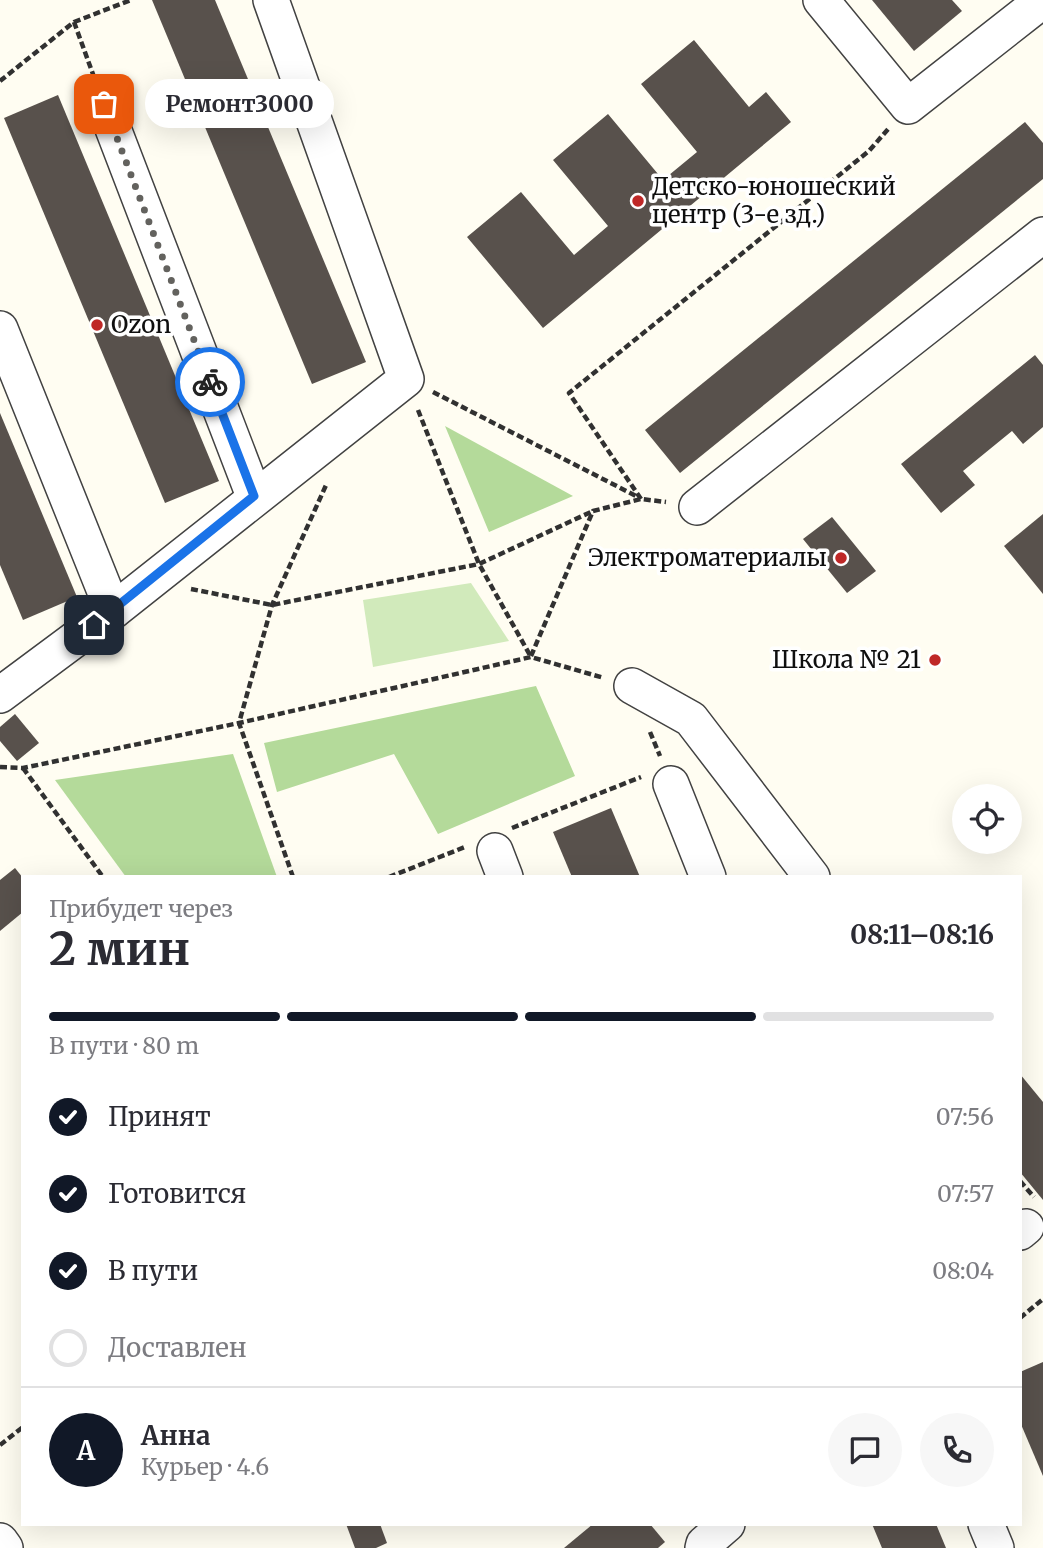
<!DOCTYPE html>
<html lang="ru">
<head>
<meta charset="utf-8">
<style>
	:root { --surface:#fff; --page:#f7f7f7; --text:#2b2b33; --muted:#7c7c81; --line:#e1e1e2; --accent:#111827 }
	body { margin:0; font-family:Merriweather,serif; background:var(--page); color:var(--text); height:100vh; display:flex; flex-direction:column; font-size:26px; white-space:nowrap }
	* { box-sizing:border-box; margin:0 }
	p { font-size:23px; color:var(--muted) }
	.icon { flex:none; width:38px; height:38px; fill:none; stroke:currentColor; stroke-width:2; stroke-linecap:round; stroke-linejoin:round }
	.map { position:relative; flex:1; overflow:hidden }
	.drawer { position:absolute; left:21px; top:875px; width:1001px; height:651px; display:flex; flex-direction:column; background:var(--surface); border-radius:0px; box-shadow:0 7px 28px #0002 }
	.drawer>* { flex:none }
	.controls { position:absolute; left:952px; top:784px; display:grid; gap:14px }
	.controls a { display:grid; place-items:center; width:70px; height:70px; border-radius:50%; background:var(--surface); box-shadow:0 7px 28px #0002; font-size:35px }
	.pin { position:absolute; display:grid; place-items:center; width:60px; height:60px; color:#fff; margin:-30px; border-radius:14px; box-shadow:0 4px 10px #0006 }
	.courier { position:absolute; display:grid; place-items:center; width:70px; height:70px; margin:-35px; border:5px solid #1a73e8; border-radius:50%; background:#fff; color:#222; box-shadow:0 2px 9px #0007 }
	.bubble { position:absolute; height:49px; border-radius:24px; background:var(--surface); box-shadow:0 7px 28px #0002; font-size:23px; font-weight:700; line-height:49px; text-align:center }
	.head em { font-style:normal; font-weight:700 }
	.head div { display:flex; flex-direction:column-reverse }
	.head { display:flex; align-items:center; justify-content:space-between; height:119px; padding:0 28px }
	h1 { font-size:46px; font-weight:700; line-height:52px }
	.bar { display:grid; grid-template-columns:repeat(4,1fr); gap:10px 7px; align-content:center; height:84px; padding:0 28px }
	.bar i { height:9px; border-radius:5px; background:var(--line) }
	.bar .on { background:var(--accent) }
	.bar p { grid-column:span 4 }
	.line { display:flex; align-items:center; gap:18px; padding:0 28px; border-top:2px solid var(--line) }
	.line div { flex:1 }
	.round { display:grid; place-items:center; flex:none; width:74px; height:74px; border-radius:37px; background:var(--page) }
	ol { padding:0 28px; list-style:none }
	li { display:flex; align-items:center; gap:21px; height:77px }
	li p { margin-inline-start:auto }
	li .icon { padding:7px; border-radius:50%; background:var(--accent); color:#fff; stroke-width:4 }
	li:last-child { color:var(--muted) }
	li i { width:38px; height:38px; border:4px solid var(--line); border-radius:50% }
	.map>svg:first-child { display:block }
	.green { fill:#d1eabb }
	.forest { fill:#b4da9a }
	.building { fill:#58514c }
	.lines { fill:none; stroke-linecap:round; stroke-linejoin:round }
	.minor-casing { stroke:#424242; stroke-width:38 }
	.path { stroke:#313131; stroke-width:4.5; stroke-dasharray:7 3.5; stroke-linecap:butt }
	.minor { stroke:#fff; stroke-width:35 }
	.done { stroke:#63625e; stroke-width:7; stroke-dasharray:0 12.6 }
	.route { stroke:#1a73e8; stroke-width:9 }
	.poi-dot { fill:#bf2827; stroke:#fff; stroke-width:2.5 }
	.labels { text-anchor:middle; stroke-width:7; stroke-linejoin:round; paint-order:stroke }
	.poi-label { font-size:24px; fill:#0f0f0f; stroke:#fff; text-anchor:start }
</style>
</head>
<body>
<div class="map">
<svg width="1043" height="1548" viewBox="0 0 1043 1548">
	<rect width="100%" height="100%" fill="#fffdf2"/>
	<path class="green" d="M471 583 509 641 373 667 363 600Z"/>
	<g class="forest">
		<path d="M445 426 573 496 489 532Z"/>
		<path d="M536 686 575 776 438 834 394 754 277 792 264 743Z"/>
		<path d="M233 754 277 877H126L55 780Z"/>
	</g>
	<g class="building">
		<path d="M152 0H215L366 362 312 384Z"/>
		<path d="M872 0H952L962 11 914 51Z"/>
		<path d="M694 40 749 107 766 92 791 122 543 328 467 237 521 192 574 255 608 226 553 160 608 114 663 180 697 152 641 84Z"/>
		<path d="M58 95 219 481 165 503 4 118Z"/>
		<path d="M1025 122 1043 143V179L680 473 645 430Z"/>
		<path d="M1035 355 1043 365V427L1023 444 1012 431 963 471 975 485 941 513 901 464Z"/>
		<path d="M0 413 77 597 23 620 0 565Z"/>
		<path d="M1043 514V594L1004 546Z"/>
		<path d="M832 517 876 571 847 593 803 539Z"/>
		<path d="M15 714 39 743 17 761 0 741V727Z"/>
		<path d="M611 808 640 877H572L553 832Z"/>
		<path d="M15 868 23 878V912L0 931V880Z"/>
		<path d="M1020 1074 1043 1102V1200L1020 1172Z"/>
		<path d="M1043 1362V1476L1020 1422V1372Z"/>
		<path d="M346 1524H380L387 1543 376 1548H355Z"/>
		<path d="M593 1524H650L665 1542 658 1548H564Z"/>
		<path d="M872 1524H936L946 1548H882Z"/>
	</g>
	<g class="lines">
		<defs>
			<g id="minor">
				<path d="M821 0 908 106 1043 0"/>
				<path d="M104 105 254 496"/>
				<path d="M0 329 113 611"/>
				<path d="M697 507 1043 235"/>
				<path d="M632 686 691 719 812 877"/>
				<path d="M0 695 113 611 406 379 271 0"/>
				<path d="M671 784 708 877"/>
				<path d="M495 851 505 877"/>
				<path d="M1020 1232 1026 1227"/>
				<path d="M986 1524 996 1548"/>
				<path d="M0 1541 5 1548"/>
				<path d="M703 1548 704 1544 727 1524"/>
			</g>
		</defs>
		<use href="#minor" class="minor-casing"/>
		<g class="path">
			<path d="M74 22 94 77"/>
			<path d="M0 81 74 22 131 0"/>
			<path d="M433 392 640 498"/>
			<path d="M418 410 479 564 531 657"/>
			<path d="M641 499 569 393 869 151 889 128"/>
			<path d="M191 589 272 605 479 564 593 511"/>
			<path d="M531 656 593 511 641 499 666 502"/>
			<path d="M650 732 660 756"/>
			<path d="M0 767 23 768 239 723 531 657 604 678"/>
			<path d="M23 768 103 877"/>
			<path d="M512 828 641 777"/>
			<path d="M293 877 239 723 272 605 327 483"/>
			<path d="M389 877 465 847"/>
			<path d="M1020 1181 1034 1197"/>
			<path d="M1020 1318 1043 1299"/>
			<path d="M0 1445 23 1427"/>
		</g>
		<use href="#minor" class="minor"/>
	</g>
	<g class="lines">
		<path class="done" d="M104 104 210 382"/>
		<path class="route" d="M94 625 254 496 210 382"/>
	</g>
	<g class="poi-dot">
		<circle cx="638" cy="201" r="7"/>
		<circle cx="97" cy="325" r="7"/>
		<circle cx="841" cy="558" r="7"/>
		<circle cx="935" cy="660" r="7"/>
	</g>
	<g class="labels">
		<g class="poi-label">
			<text x="652" y="195">Детско-юношеский<tspan x="652" dy="28">центр (3-е зд.)</tspan></text>
			<text x="111" y="333">Ozon</text>
			<text x="827" y="566" text-anchor="end">Электроматериалы</text>
			<text x="921" y="668" text-anchor="end">Школа № 21</text>
		</g>
	</g>
</svg>
<div class="controls">
<a><svg class="icon" aria-label="locate" viewBox="0 0 24 24"><circle cx="12" cy="12" r="6"/><path d="M12 2v4M12 18v4M2 12h4M18 12h4"/></svg></a>
</div>
<div class="pin" style="left:104px;top:104px;background:#ea580c"><svg class="icon" aria-label="bag" viewBox="0 0 24 24"><path d="M5 8h14l-1 12H6zM9 8a3 3 0 0 1 6 0"/></svg></div>
<div class="pin" style="left:94px;top:625px;background:#1f2937"><svg class="icon" aria-label="home" viewBox="0 0 24 24"><path d="M3 11l9-7 9 7M6 9v11h12V9"/></svg></div>
<div class="courier" style="left:210px;top:382px"><svg class="icon" aria-label="bike" viewBox="0 0 24 24"><circle cx="6" cy="16" r="4"/><circle cx="18" cy="16" r="4"/><path d="M6 16l4-8h5l3 8M10 8l3 8H6M13 5h3"/></svg></div>
<div class="bubble" style="left:145px;top:79px;width:189px">Ремонт3000</div>
<section class="drawer">
<div class="head"><div><h1>2 мин</h1><p>Прибудет через</p></div><em>08:11–08:16</em></div>
<div class="bar"><i class="on"></i><i class="on"></i><i class="on"></i><i></i><p>В пути · 80 m</p></div>
<ol>
<li><svg class="icon" aria-label="check" viewBox="0 0 24 24"><path d="M5 12l5 5 9-10"/></svg>Принят<p>07:56</p></li>
<li><svg class="icon" aria-label="check" viewBox="0 0 24 24"><path d="M5 12l5 5 9-10"/></svg>Готовится<p>07:57</p></li>
<li><svg class="icon" aria-label="check" viewBox="0 0 24 24"><path d="M5 12l5 5 9-10"/></svg>В пути<p>08:04</p></li>
<li><i></i>Доставлен</li>
</ol>
<div class="line" style="height:126px"><b class="round" style="background:var(--accent);color:#fff">А</b><div><b>Анна</b><p>Курьер · 4.6</p></div><a class="round"><svg class="icon" aria-label="chat" viewBox="0 0 24 24"><path d="M4 5h16v11H9l-5 4z"/></svg></a><a class="round"><svg class="icon" aria-label="phone" viewBox="0 0 24 24"><path d="M5 4h4l2 5-3 2q2 4 5 5l2-3 5 2v4C11 20 4 13 5 4z"/></svg></a></div>
</section>
</div>
</body>
</html>
